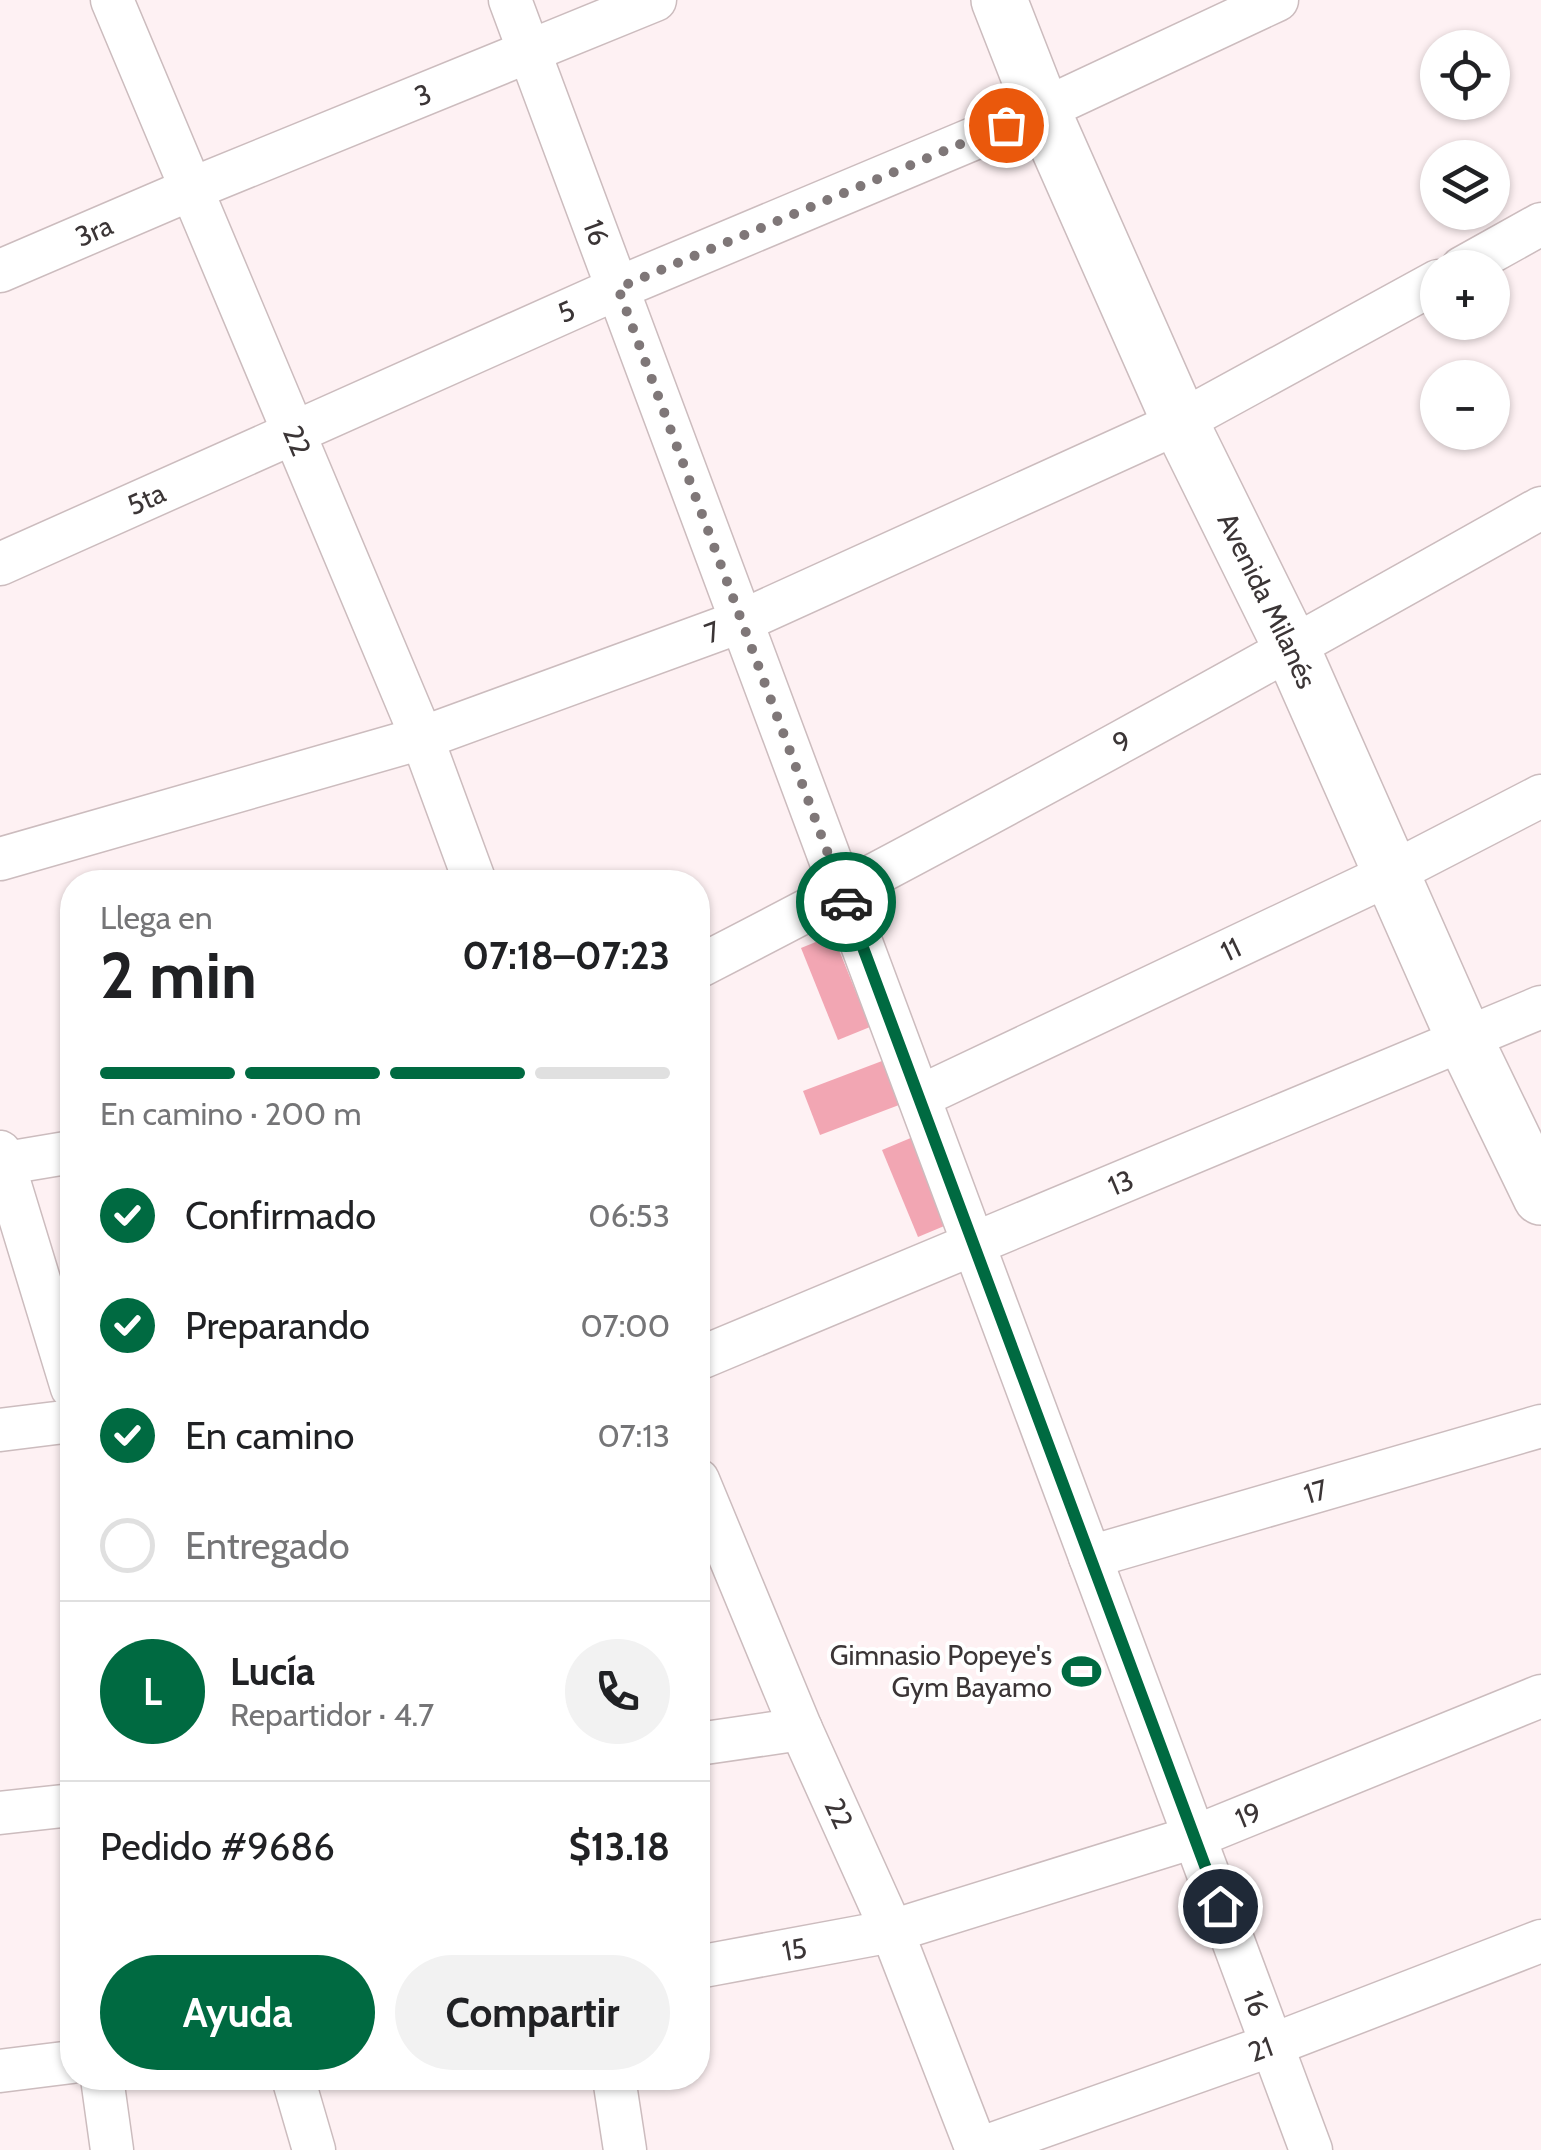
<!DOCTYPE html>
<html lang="es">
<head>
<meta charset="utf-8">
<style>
	:root { --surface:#fff; --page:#f2f2f2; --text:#202124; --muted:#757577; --line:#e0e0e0; --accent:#006a41 }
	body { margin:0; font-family:Cabin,sans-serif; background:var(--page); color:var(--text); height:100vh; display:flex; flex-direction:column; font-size:38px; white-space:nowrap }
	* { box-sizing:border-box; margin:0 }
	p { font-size:32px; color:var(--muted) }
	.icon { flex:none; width:55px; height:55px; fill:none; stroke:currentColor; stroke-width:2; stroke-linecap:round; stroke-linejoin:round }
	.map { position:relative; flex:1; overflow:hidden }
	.drawer { position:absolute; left:60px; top:870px; width:650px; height:1220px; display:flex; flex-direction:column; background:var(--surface); border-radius:40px; box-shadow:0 2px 8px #0004 }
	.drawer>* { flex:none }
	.controls { position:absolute; left:1420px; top:30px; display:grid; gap:20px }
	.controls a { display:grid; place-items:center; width:90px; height:90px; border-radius:50%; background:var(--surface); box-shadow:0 2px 8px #0004; font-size:50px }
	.pin { position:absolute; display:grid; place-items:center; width:85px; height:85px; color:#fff; margin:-42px; border:5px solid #fff; border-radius:50%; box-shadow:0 2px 10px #0007 }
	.courier { position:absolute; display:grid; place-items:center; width:100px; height:100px; margin:-50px; border:8px solid #006a41; border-radius:50%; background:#fff; color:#222; box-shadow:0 2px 12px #0007 }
	.head em { font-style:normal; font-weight:700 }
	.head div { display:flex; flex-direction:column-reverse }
	.head { display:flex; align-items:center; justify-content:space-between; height:170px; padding:0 40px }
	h1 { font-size:65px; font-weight:700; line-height:75px }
	.bar { display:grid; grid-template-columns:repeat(4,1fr); gap:15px 10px; align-content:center; height:120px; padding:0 40px }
	.bar i { height:12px; border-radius:8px; background:var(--line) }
	.bar .current { background:var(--accent) }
	.bar p { grid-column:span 4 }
	.line { display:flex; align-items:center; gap:25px; padding:0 40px; border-top:2px solid var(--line) }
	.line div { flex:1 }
	.round { display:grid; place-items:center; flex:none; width:105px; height:105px; border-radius:52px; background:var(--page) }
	ol { padding:0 40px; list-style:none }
	li { display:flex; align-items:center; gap:30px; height:110px }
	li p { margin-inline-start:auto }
	li .icon { padding:10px; border-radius:50%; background:var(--accent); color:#fff; stroke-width:4 }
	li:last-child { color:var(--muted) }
	li i { width:55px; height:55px; border:5px solid var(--line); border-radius:50% }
	.button { display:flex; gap:20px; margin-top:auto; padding:20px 40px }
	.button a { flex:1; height:115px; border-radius:60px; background:var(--accent); color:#fff; font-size:40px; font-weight:700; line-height:115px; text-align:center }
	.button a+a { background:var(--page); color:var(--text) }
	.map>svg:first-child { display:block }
	.building { fill:#f2a6b3 }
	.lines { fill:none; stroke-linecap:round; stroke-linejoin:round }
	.street-casing { stroke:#ccbcbe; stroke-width:45 }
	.secondary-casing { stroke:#ccbcbe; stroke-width:58 }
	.street { stroke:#fff; stroke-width:42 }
	.secondary { stroke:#fff; stroke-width:55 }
	.done { stroke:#7f7778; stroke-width:10; stroke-dasharray:0 18 }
	.route { stroke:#006a41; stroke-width:12 }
	.labels { text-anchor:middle; stroke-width:8; stroke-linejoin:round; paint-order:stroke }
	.street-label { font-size:28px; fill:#3b3536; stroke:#fff }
	.poi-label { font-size:28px; fill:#3b3536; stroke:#fff; text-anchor:end }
</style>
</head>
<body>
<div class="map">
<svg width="1541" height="2150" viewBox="0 0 1541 2150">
	<rect width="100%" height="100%" fill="#fef1f3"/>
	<g class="building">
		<path d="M833 935 870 1027 838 1040 801 948Z"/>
		<path d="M882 1061 899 1105 820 1135 803 1091Z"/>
		<path d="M913 1137 949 1224 918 1237 882 1150Z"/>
	</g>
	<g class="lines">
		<defs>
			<g id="street">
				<path id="s1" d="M112 0 422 738 475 882"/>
				<path id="s2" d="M510 0 1311 2150"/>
				<path d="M1462 268 1541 224"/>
				<path id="s3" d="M0 271 189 190 655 0"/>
				<path id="s4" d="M0 564 618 288 1042 110 1277 0"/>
				<path id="s5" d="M0 859 422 738 742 621 1180 422 1438 281"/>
				<path id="s6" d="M698 967C982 821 1262 665 1541 508"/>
				<path id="s7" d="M919 1097 1392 873 1541 796"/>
				<path d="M0 1152 72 1388"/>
				<path d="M0 1164 72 1152"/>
				<path id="s8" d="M698 1359 1541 1007"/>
				<path d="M0 1430 72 1421"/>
				<path id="s9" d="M698 1480 801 1729 892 1931 977 2150"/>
				<path id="s10" d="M1090 1557 1541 1426"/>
				<path d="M698 1744 801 1729"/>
				<path d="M0 1813 72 1805"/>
				<path id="s11" d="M698 1967 892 1931 1194 1837 1541 1696"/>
				<path d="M0 2071 72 2062"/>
				<path d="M102 2078 112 2150"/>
				<path d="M293 2078 314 2150"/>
				<path d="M614 2078 625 2150"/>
				<path id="s12" d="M976 2150 1272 2045 1541 1941"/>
			</g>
			<g id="secondary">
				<path id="s13" d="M999 0 1042 110 1180 422 1292 649 1464 1038 1541 1197"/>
			</g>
		</defs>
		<use href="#street" class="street-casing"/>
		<use href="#secondary" class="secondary-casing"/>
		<use href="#street" class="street"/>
		<use href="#secondary" class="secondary"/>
	</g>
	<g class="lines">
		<path class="done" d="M846 902 618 288 1006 125"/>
		<path class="route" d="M846 902 1220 1906"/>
	</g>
	<defs>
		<symbol id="stadium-bare" viewBox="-9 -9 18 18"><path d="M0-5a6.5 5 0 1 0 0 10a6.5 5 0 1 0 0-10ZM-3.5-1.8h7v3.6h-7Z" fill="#006a41" stroke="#fff" stroke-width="2.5" paint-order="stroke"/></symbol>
	</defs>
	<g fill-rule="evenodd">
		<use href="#stadium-bare" x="1054" y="1644" width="55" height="55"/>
	</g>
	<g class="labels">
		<g class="street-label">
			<text dy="10" stroke="none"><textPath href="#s3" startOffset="458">3</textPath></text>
			<text dy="10" stroke="none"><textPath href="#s3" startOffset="102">3ra</textPath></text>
			<text dy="10" stroke="none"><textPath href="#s2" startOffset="248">16</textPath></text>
			<text dy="10" stroke="none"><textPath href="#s4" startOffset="620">5</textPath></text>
			<text dy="10" stroke="none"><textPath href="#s1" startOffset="478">22</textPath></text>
			<text dy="10" stroke="none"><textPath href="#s4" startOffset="160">5ta</textPath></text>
			<text dy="10" stroke="none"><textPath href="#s13" startOffset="658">Avenida Milanés</textPath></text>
			<text dy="10" stroke="none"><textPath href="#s5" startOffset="748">7</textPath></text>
			<text dy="10" stroke="none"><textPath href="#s6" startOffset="480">9</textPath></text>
			<text dy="10" stroke="none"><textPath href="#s7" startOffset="345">11</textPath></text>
			<text dy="10" stroke="none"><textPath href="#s8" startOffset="458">13</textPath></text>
			<text dy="10" stroke="none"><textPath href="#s10" startOffset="235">17</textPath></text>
			<text dy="10" stroke="none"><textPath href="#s9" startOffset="362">22</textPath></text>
			<text dy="10" stroke="none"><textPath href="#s11" startOffset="572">19</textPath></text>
			<text dy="10" stroke="none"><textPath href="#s11" startOffset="98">15</textPath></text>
			<text dy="10" stroke="none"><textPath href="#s2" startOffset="2138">16</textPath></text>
			<text dy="10" stroke="none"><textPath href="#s12" startOffset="302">21</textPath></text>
		</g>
		<g class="poi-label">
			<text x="1052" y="1665">Gimnasio Popeye's<tspan x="1052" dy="32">Gym Bayamo</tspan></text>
		</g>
	</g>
</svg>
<div class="controls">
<a><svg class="icon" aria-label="locate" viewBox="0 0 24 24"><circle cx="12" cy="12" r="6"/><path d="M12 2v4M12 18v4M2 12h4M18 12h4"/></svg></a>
<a><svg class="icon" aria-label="layers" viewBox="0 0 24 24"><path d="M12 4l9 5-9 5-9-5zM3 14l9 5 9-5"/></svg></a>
<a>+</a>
<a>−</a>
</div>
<div class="pin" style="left:1006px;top:125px;background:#ea580c"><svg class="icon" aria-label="bag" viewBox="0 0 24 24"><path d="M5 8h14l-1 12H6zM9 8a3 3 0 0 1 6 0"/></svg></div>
<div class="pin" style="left:1220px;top:1906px;background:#1f2937"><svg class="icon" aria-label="home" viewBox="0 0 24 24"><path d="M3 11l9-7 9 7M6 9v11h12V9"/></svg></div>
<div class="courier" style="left:846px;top:902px"><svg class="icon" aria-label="car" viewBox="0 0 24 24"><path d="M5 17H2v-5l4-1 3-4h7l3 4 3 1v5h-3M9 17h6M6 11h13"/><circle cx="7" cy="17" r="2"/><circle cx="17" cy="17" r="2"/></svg></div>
<section class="drawer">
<div class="head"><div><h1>2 min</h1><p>Llega en</p></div><em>07:18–07:23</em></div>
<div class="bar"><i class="current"></i><i class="current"></i><i class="current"></i><i></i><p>En camino · 200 m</p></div>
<ol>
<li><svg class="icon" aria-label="check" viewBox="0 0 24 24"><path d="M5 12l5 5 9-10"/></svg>Confirmado<p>06:53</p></li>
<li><svg class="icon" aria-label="check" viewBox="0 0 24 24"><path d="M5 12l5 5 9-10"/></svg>Preparando<p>07:00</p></li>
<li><svg class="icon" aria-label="check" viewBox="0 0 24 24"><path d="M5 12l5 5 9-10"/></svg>En camino<p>07:13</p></li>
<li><i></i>Entregado</li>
</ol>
<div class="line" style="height:180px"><b class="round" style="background:var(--accent);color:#fff">L</b><div><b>Lucía</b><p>Repartidor · 4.7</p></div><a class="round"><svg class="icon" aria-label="phone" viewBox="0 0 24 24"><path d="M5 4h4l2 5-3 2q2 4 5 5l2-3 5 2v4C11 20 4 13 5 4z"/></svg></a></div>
<div class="line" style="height:130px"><div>Pedido #9686</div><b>$13.18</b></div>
<div class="button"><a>Ayuda</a><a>Compartir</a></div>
</section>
</div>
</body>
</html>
